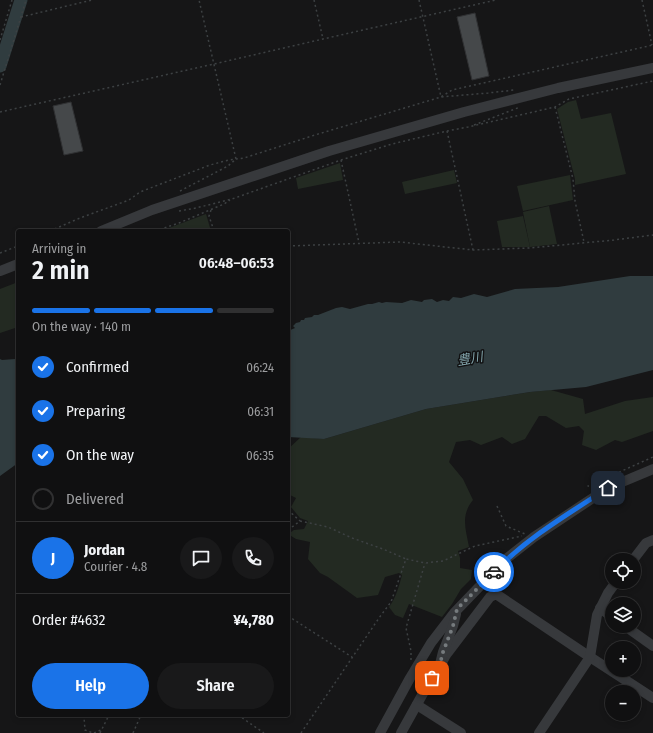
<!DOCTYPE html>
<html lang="en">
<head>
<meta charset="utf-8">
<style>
	:root { --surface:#101011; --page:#19191a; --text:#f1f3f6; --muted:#9c9d9f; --line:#303031; --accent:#1a73e8 }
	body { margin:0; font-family:"Fira Sans Condensed","Noto Sans JP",sans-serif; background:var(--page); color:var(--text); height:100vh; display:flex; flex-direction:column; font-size:15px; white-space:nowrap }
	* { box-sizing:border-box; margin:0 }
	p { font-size:13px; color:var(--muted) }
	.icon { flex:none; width:22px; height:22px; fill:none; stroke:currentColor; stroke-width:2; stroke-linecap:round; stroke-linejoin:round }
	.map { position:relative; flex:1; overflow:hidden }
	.drawer { position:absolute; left:16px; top:229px; width:274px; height:488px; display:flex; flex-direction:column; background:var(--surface); border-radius:4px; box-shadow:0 2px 6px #0003,0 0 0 1px var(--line) }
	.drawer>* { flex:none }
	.controls { position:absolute; left:605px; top:553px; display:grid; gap:8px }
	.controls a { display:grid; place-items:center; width:36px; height:36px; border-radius:50%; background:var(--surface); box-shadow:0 2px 6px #0003,0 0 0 1px var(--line); font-size:20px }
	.pin { position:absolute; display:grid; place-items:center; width:34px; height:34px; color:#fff; margin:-17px; border-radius:8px; box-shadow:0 2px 6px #0006 }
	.courier { position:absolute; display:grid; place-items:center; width:40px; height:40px; margin:-20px; border:3px solid #1a73e8; border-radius:50%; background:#fff; color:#222; box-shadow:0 1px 5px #0007 }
	.overview em { font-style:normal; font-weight:600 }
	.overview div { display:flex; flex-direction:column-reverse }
	.overview { display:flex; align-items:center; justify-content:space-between; height:68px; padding:0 16px }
	h1 { font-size:26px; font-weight:600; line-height:30px }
	.bar { display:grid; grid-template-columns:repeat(4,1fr); gap:6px 4px; align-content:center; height:48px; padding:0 16px }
	.bar i { height:5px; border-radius:3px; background:var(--line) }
	.bar .on { background:var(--accent) }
	.bar p { grid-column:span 4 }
	.line { display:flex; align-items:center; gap:10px; padding:0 16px; border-top:1px solid var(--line) }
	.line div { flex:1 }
	.round { display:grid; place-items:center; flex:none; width:42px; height:42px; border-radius:21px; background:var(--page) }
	ol { padding:0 16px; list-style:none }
	li { display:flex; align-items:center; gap:12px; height:44px }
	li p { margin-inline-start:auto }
	li .icon { padding:4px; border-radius:50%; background:var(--accent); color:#fff; stroke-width:4 }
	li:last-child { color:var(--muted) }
	li i { width:22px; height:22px; border:2px solid var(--line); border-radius:50% }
	.action { display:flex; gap:8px; margin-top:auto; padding:8px 16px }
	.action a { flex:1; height:46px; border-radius:24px; background:var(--accent); color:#fff; font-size:16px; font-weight:600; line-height:46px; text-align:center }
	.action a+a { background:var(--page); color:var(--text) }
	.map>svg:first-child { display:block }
	.green { fill:#232a22 }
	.water { fill:#303c3f }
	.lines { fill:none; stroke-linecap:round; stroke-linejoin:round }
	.river { stroke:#303c3f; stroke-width:13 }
	.building { fill:#45484a; stroke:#303133 }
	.path { stroke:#3d4143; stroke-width:1.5; stroke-dasharray:2 3; stroke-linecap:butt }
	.minor { stroke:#37393c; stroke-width:10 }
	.done { stroke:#767b7e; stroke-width:4; stroke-dasharray:0 7.2 }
	.route { stroke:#1a73e8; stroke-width:5 }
	.labels { text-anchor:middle; stroke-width:3; stroke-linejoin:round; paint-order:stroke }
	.water-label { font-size:13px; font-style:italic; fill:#84a7ae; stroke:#111112 }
</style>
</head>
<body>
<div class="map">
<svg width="653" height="733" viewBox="0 0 653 733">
	<rect width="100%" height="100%" fill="#161617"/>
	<g class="green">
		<path d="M576 100 581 119 611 113 626 174 575 185V179L557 109 568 102Z"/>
		<path d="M340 163 343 180 298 189 296 178Z"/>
		<path d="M454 170 457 183 405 194 402 182Z"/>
		<path d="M570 175 573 200 523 211 517 186Z"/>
		<path d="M549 206 557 244 530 247 523 212Z"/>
		<path d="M206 214 211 231H161Z"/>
		<path d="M523 216 530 247H502L497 221Z"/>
		<path d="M18 282V327L0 333V289Z"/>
		<path d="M551 390 583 399 585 414 625 401 653 397V431L622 442 615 440 596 450 582 445 584 431 579 426 566 428 546 416H539L525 439 512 444 502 437 481 445 470 440 456 442 449 462 463 479 473 500C460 516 466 529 469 547L458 551 460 558V568L472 570 471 579 461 589 452 604 442 617 409 604 403 618 395 615 389 607C396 598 399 586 402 575L399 573 385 577 378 595 357 598 328 577 320 573 308 559 310 542 296 539 288 534 294 530 304 529 308 521 300 518 291 507 296 498 288 494V449L301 437 324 439 426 409 530 392Z"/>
	</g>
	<g class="water">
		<path d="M630 276H653V370L586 387 530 392 426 409 324 439 288 437V331L295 328 293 326 296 323 300 322 301 320H304L305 318 312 317 314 315H318L336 308 342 307 350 309 368 304H372L379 302 382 303 386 302 402 303 411 300 422 302 424 300 432 299 437 302 443 300 449 301 453 297 461 298 474 294 487 297 515 289 558 287Z"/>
		<path d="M18 356V463L0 476V359L2 360 15 359Z"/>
	</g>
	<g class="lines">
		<path class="river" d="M0 66 21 0"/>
	</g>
	<g class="building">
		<path d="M475 13 489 76 472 80 457 17Z"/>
		<path d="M71 102 83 151 64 155 53 106Z"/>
	</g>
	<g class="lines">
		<g class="path">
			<path d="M314 0 323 39"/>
			<path d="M419 0 441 97 488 93 514 90"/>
			<path d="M642 0 652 45"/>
			<path d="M21 17 92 0"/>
			<path d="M0 40 12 0"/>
			<path d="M0 85 26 0"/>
			<path d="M555 107 573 179 575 201 584 242"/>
			<path d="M0 112 214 64 323 39 496 0"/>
			<path d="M474 125 520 107"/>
			<path d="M447 131 473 250"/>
			<path d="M341 160 359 243"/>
			<path d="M180 191 228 166 236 159 199 0"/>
			<path d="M211 210 209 216 214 231"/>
			<path d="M179 211 196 208 232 199 341 160 392 144 447 131 468 127 555 107 569 99 653 81"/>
			<path d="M50 231 80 218 129 200 140 192 210 165 229 160 244 158 315 135 441 97 452 90 653 45"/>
			<path d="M155 231 179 223 224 204 230 200"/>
			<path d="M288 246 400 242 473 250 530 248 614 240 653 235"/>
			<path d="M0 253 18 246"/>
			<path d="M594 487 588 486 653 457"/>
			<path d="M497 506 506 526 525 534"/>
			<path d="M288 510 300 521"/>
			<path d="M288 530 300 521 328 527 352 538 383 549 406 559"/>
			<path d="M288 616 352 657"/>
			<path d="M411 660V651L406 628 425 563"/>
			<path d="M85 715 84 717 85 730 93 733"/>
			<path d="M238 715 264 733"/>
			<path d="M94 733 101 730"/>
			<path d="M100 733 109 715"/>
			<path d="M133 733 141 715"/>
			<path d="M301 733 379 618 391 602 406 559 425 563 443 561 475 546 522 536"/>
		</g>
		<g class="minor">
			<path d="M101 231 152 210 329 151 464 112 558 88 653 68"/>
			<path d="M0 271 18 264"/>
			<path d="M633 560 646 543 653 540"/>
			<path d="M600 608 612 617"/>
			<path d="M625 626 653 646"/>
			<path d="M439 668 446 655 490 597 496 594 590 657 653 698"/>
			<path d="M417 705 461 733"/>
			<path d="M380 733 410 678 431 643 454 613 506 559 534 537 608 488 653 469"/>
			<path d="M401 733 426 688 439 668 443 652 453 626 456 614"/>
			<path d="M539 733 590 657 597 615 608 593 616 582"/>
		</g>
	</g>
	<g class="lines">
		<path class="done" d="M432 678 439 668 443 652 453 626 457 609 494 572"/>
		<path class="route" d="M494 572C527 538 568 514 608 488"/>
	</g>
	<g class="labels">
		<g class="water-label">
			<text transform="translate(470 358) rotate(-10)" y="5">豊川</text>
		</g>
	</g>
</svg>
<div class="controls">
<a><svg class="icon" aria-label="locate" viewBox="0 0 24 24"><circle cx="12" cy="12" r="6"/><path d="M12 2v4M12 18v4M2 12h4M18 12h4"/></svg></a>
<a><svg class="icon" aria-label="layers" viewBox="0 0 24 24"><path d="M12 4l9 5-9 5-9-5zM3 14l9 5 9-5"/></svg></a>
<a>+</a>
<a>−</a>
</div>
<div class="pin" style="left:432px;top:678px;background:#ea580c"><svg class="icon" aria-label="bag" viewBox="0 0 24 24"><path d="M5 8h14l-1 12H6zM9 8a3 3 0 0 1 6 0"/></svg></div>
<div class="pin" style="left:608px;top:488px;background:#1f2937"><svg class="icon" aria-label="home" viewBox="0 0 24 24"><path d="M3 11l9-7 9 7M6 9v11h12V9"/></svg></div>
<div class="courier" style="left:494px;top:572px"><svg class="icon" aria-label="car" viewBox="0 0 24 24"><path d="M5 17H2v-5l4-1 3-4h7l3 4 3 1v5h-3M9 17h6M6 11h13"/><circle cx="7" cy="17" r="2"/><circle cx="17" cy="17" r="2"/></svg></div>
<section class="drawer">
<div class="overview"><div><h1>2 min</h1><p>Arriving in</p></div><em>06:48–06:53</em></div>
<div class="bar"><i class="on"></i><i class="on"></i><i class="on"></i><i></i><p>On the way · 140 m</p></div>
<ol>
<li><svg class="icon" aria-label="check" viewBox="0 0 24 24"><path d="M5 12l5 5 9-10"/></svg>Confirmed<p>06:24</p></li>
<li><svg class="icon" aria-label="check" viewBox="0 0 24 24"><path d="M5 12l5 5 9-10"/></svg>Preparing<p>06:31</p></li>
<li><svg class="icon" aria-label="check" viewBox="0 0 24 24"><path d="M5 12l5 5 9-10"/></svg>On the way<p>06:35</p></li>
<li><i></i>Delivered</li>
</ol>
<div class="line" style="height:72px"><b class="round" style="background:var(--accent);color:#fff">J</b><div><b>Jordan</b><p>Courier · 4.8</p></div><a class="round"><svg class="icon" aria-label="chat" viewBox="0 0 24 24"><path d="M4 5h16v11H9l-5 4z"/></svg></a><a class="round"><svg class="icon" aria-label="phone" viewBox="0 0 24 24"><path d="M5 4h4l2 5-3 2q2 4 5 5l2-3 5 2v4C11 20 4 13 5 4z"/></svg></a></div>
<div class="line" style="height:52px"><div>Order #4632</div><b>¥4,780</b></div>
<div class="action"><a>Help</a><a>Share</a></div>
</section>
</div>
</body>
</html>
